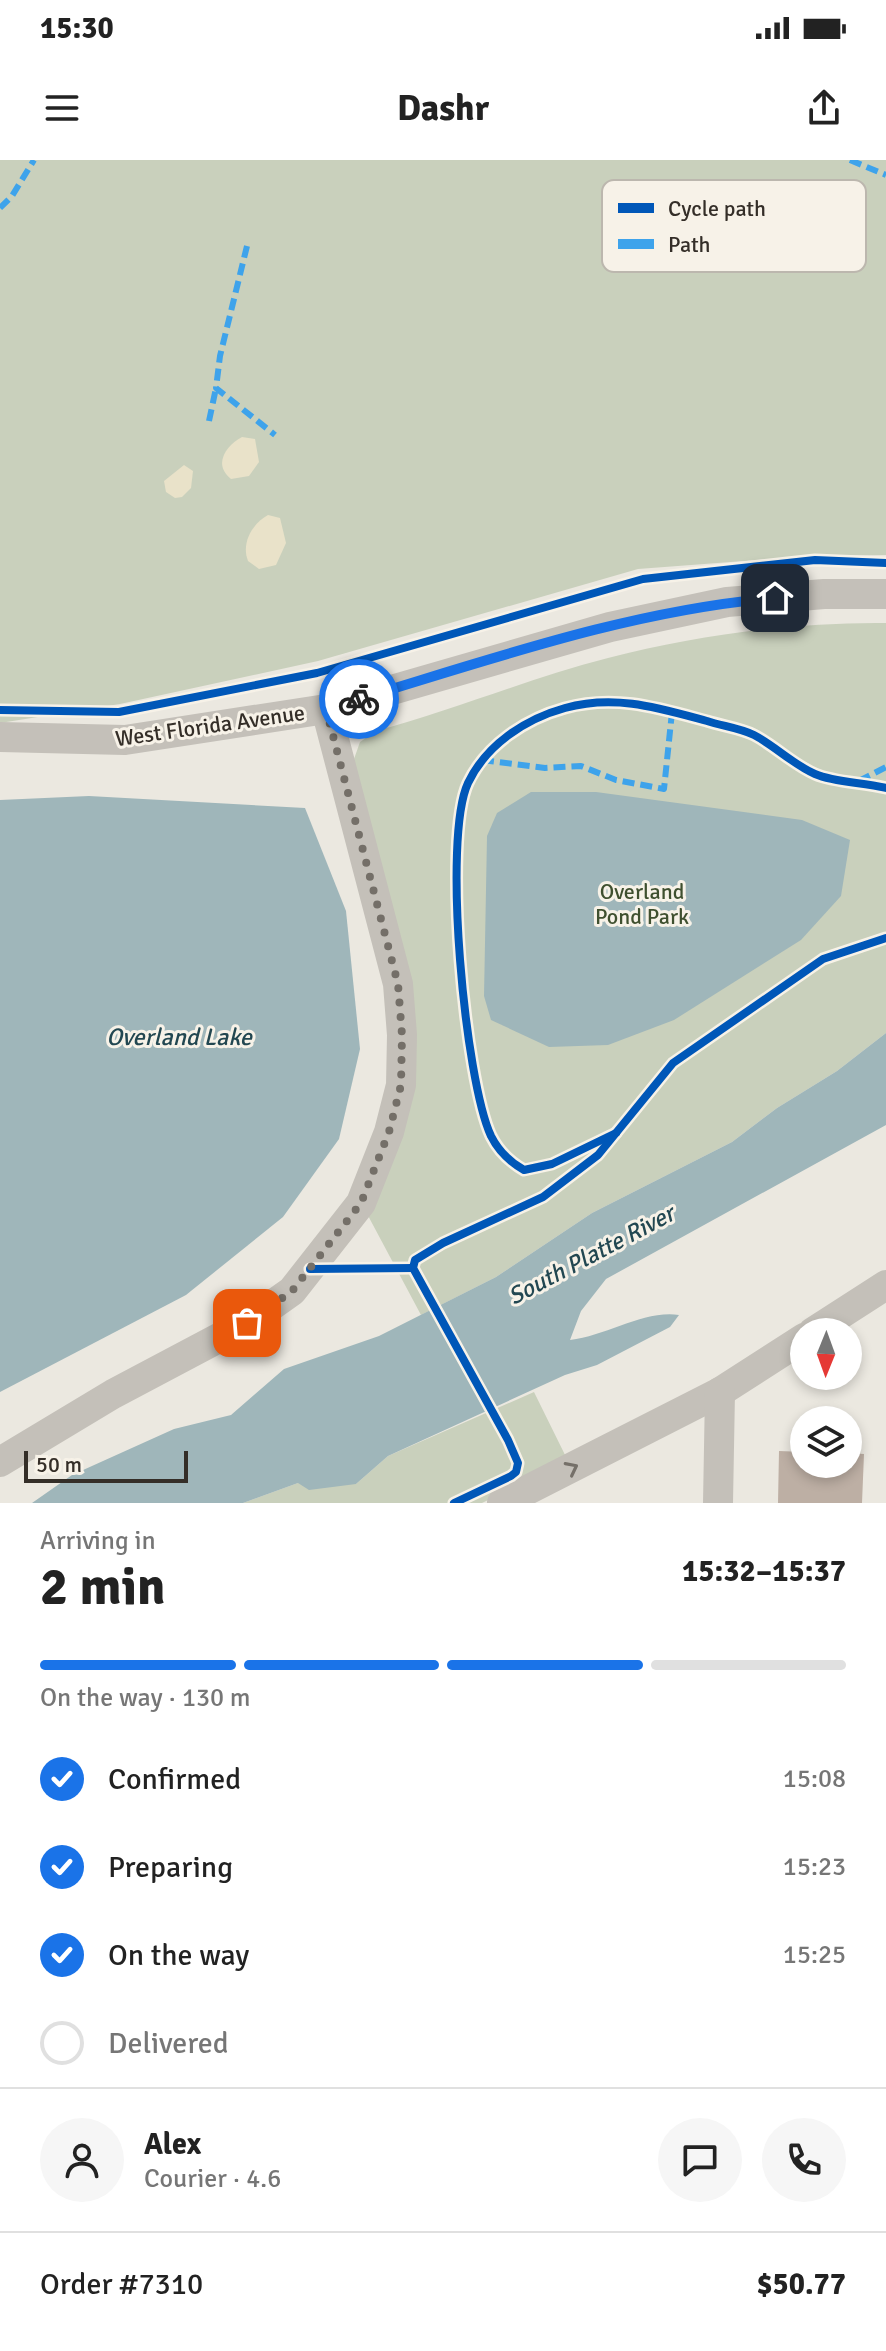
<!DOCTYPE html>
<html lang="en">
<head>
<meta charset="utf-8">
<style>
	:root { --surface:#fff; --page:#f6f6f6; --text:#222; --muted:#767676; --line:#e0e0e0; --accent:#1a73e8 }
	body { margin:0; font-family:Signika,sans-serif; background:var(--page); color:var(--text); height:100vh; display:flex; flex-direction:column; font-size:30px; white-space:nowrap }
	* { box-sizing:border-box; margin:0 }
	p { font-size:26px; color:var(--muted) }
	.icon { flex:none; width:44px; height:44px; fill:none; stroke:currentColor; stroke-width:2; stroke-linecap:round; stroke-linejoin:round }
	.map { position:relative; height:1343px; overflow:hidden }
	.sheet { display:flex; flex-direction:column; background:var(--surface); flex:1 }
	.sheet>* { flex:none }
	.needle { width:52px; rotate:181deg }
	.fabs { position:absolute; left:790px; top:1158px; display:grid; gap:16px }
	.fabs a { display:grid; place-items:center; width:72px; height:72px; border-radius:50%; background:var(--surface); box-shadow:0 4px 12px #0003; font-size:40px }
	.scale { position:absolute; left:24px; bottom:20px; width:164px; box-sizing:border-box; padding-left:8px; border:4px solid #342e28; border-top:0; font-size:22px; line-height:28px; white-space:nowrap; color:#342e28; -webkit-text-stroke:6px #f7f2e8; paint-order:stroke }
	.pin { position:absolute; display:grid; place-items:center; width:68px; height:68px; color:#fff; margin:-34px; border-radius:16px; box-shadow:0 4px 12px #0006 }
	.courier { position:absolute; display:grid; place-items:center; width:80px; height:80px; margin:-40px; border:6px solid #1a73e8; border-radius:50%; background:#fff; color:#222; box-shadow:0 2px 10px #0007 }
	.headline em { font-style:normal; font-weight:700 }
	.headline div { display:flex; flex-direction:column-reverse }
	.headline { display:flex; align-items:center; justify-content:space-between; height:136px; padding:0 40px }
	h1 { font-size:52px; font-weight:700; line-height:60px }
	.bar { display:grid; grid-template-columns:repeat(4,1fr); gap:12px 8px; align-content:center; height:96px; padding:0 40px }
	.bar i { height:10px; border-radius:6px; background:var(--line) }
	.bar .selected { background:var(--accent) }
	.bar p { grid-column:span 4 }
	.line { display:flex; align-items:center; gap:20px; padding:0 40px; border-top:2px solid var(--line) }
	.line div { flex:1 }
	.round { display:grid; place-items:center; flex:none; width:84px; height:84px; border-radius:42px; background:var(--page) }
	ol { padding:0 40px; list-style:none }
	li { display:flex; align-items:center; gap:24px; height:88px }
	li p { margin-inline-start:auto }
	li .icon { padding:8px; border-radius:50%; background:var(--accent); color:#fff; stroke-width:4 }
	li:last-child { color:var(--muted) }
	li i { width:44px; height:44px; border:4px solid var(--line); border-radius:50% }
	.status { display:flex; justify-content:space-between; align-items:center; height:56px; padding:0 40px; background:var(--surface); direction:ltr }
	.status svg { height:22px; fill:currentColor }
	header { display:flex; justify-content:space-between; align-items:center; height:104px; padding:0 40px; background:var(--surface); font-size:36px; font-weight:700 }
	.map>svg:first-child { display:block }
	.green { fill:#c9d0bc }
	.sand { fill:#e9e2c9 }
	.water { fill:#9fb6ba }
	.building { fill:#bdafa4 }
	.lines { fill:none; stroke-linecap:round; stroke-linejoin:round }
	.minor { stroke:#c4c0b9; stroke-width:30 }
	.quiet { stroke:#3ea3eb; stroke-width:6; stroke-dasharray:12 6; stroke-linecap:butt }
	.cycleway-casing { stroke:#f7f2e8; stroke-width:13 }
	.cycleway { stroke:#0057b8; stroke-width:8 }
	.oneway { stroke:#757069 }
	.done { stroke:#746f68; stroke-width:8; stroke-dasharray:0 14.4 }
	.route { stroke:#1a73e8; stroke-width:10 }
	.labels { text-anchor:middle; stroke-width:6; stroke-linejoin:round; paint-order:stroke }
	.street-label { font-size:22px; fill:#342e28; stroke:#f7f2e8 }
	.park-label { font-size:22px; fill:#3f502f; stroke:#f7f2e8 }
	.water-label { font-size:24px; font-style:italic; fill:#224751; stroke:#f7f2e8 }
	.key { fill:#f7f2e8; stroke:#bcb7ae; stroke-width:2 }
	.key-label { font-size:22px; fill:#342e28 }
</style>
</head>
<body>
<div class="status"><b>15:30</b><svg viewBox="0 0 49 12"><path d="M0 12V9h3v3zM5 12V6h3v6zM10 12V3h3v9zM15 12V0h3v12zM26 1h20v11H26zM47 4h2v5h-2z"/></svg></div>
<header><svg class="icon" aria-label="menu" viewBox="0 0 24 24"><path d="M4 6h16M4 12h16M4 18h16"/></svg>Dashr<svg class="icon" aria-label="share" viewBox="0 0 24 24"><path d="M12 15V3M7 8l5-5 5 5M5 13v7h14v-7"/></svg></header>
<div class="map">
<svg width="886" height="1343" viewBox="0 0 886 1343">
	<rect width="100%" height="100%" fill="#ebe8e0"/>
	<g class="green">
		<path d="M0 0H886V395L812 396 638 409 318 501 120 544 0 563Z"/>
		<path d="M886 463V873L837 911 777 948 732 982 592 1053 496 1117 421 1155 365 1050 407 942 354 599 360 582 376 571C454 550 530 518 608 498 698 475 793 462 886 463Z"/>
		<path d="M534 1232 568 1301 482 1343H243L298 1323 356 1324 388 1296Z"/>
	</g>
	<g class="sand">
		<path d="M242 277 255 279 259 302 249 316 231 319C212 304 227 285 242 277Z"/>
		<path d="M184 305 193 311 191 328 182 337 175 338 166 332 164 321Z"/>
		<path d="M268 355 280 358 286 383 276 405 259 409 248 401C241 383 252 364 268 355Z"/>
	</g>
	<g class="water">
		<path d="M531 632H596L802 660 850 680 841 736 801 780 674 860 608 885 549 887 491 860 484 836 487 676 497 653Z"/>
		<path d="M89 636 305 648 346 751 360 889 339 979 283 1057 186 1135 0 1232V640Z"/>
		<path d="M886 873V965L606 1119 581 1151 570 1180C607 1176 643 1150 679 1155L670 1167 597 1205 565 1215 388 1296 356 1324 309 1330 298 1323 243 1343H32L72 1315 174 1269 231 1255 284 1209 379 1176 496 1117 592 1053 732 982 777 948 837 911Z"/>
	</g>
	<path class="building" d="M779 1291 804 1292V1304H848V1293L864 1294 862 1343H778Z"/>
	<g class="lines">
		<g class="minor">
			<path d="M0 577 125 580 326 549 610 467 727 442 824 434H886"/>
			<path d="M813 1172 886 1125"/>
			<path d="M0 1302 113 1234 247 1163 292 1131 361 1043 389 972 401 925 402 875 398 824 326 549"/>
			<path d="M502 1343 720 1232 804 1178"/>
			<path d="M718 1343 720 1232"/>
		</g>
		<g class="quiet">
			<path d="M850 0 886 15"/>
			<path d="M0 48 12 36 34 0"/>
			<path d="M247 86 220 196 216 228 275 275"/>
			<path d="M209 261 216 228"/>
			<path d="M482 600 545 608 581 606 616 620 664 629 672 552"/>
			<path d="M859 621 886 607"/>
		</g>
		<defs>
			<g id="cycleway">
				<path d="M0 550 119 552 317 513 643 419 815 400 886 403"/>
				<path d="M616 973 552 1004 524 1010C510 1002 499 992 491 976 465 920 442 679 468 623 486 585 525 559 565 548 615 534 659 548 707 561 722 566 740 568 754 575 775 586 794 605 815 614 836 623 863 622 886 628"/>
				<path d="M310 1109 413 1108"/>
				<path d="M454 1343 511 1316 516 1312 518 1303 508 1280 413 1108 415 1100 443 1083 543 1037 598 995 673 903 823 799 886 778"/>
			</g>
		</defs>
		<use href="#cycleway" class="cycleway-casing"/>
		<use href="#cycleway" class="cycleway"/>
	</g>
	<defs><path id="oneway-chevron" d="M-2-3.5L2.5 0L-2 3.5" fill="none" stroke-width="1.6" stroke-linecap="round" stroke-linejoin="round" transform="scale(2)"/></defs>
	<use class="oneway" href="#oneway-chevron" transform="translate(572 1308) rotate(-27)"/>
	<g class="lines">
		<path class="done" d="M247 1163 292 1131 361 1043 389 972 401 925 402 875 398 824 326 549 359 539"/>
		<path class="route" d="M359 539C495 498 633 450 775 438"/>
	</g>
	<g class="labels">
		<g class="street-label">
			<text transform="translate(210 565) rotate(-8)" y="8">West Florida Avenue</text>
		</g>
		<g class="park-label">
			<text x="642" y="739">Overland<tspan x="642" dy="25">Pond Park</tspan></text>
		</g>
		<g class="water-label">
			<text x="179" y="885">Overland Lake</text>
			<text transform="translate(591 1095) rotate(-28)" y="8">South Platte River</text>
		</g>
	</g>
	<rect x="602" y="20" width="264" height="92" rx="12" class="key"/>
	<rect x="618" y="43" width="36" height="10" fill="#0057b8"/>
	<rect x="618" y="79" width="36" height="10" fill="#3ea3eb"/>
	<g class="key-label">
		<text x="668" y="56">Cycle path</text>
		<text x="668" y="92">Path</text>
	</g>
</svg>
<div class="fabs">
<a><svg class="needle" viewBox="-14 -14 28 28"><path d="M0-13l5 13h-10z" fill="#e53935"/><path d="M0 13l5-13h-10z" fill="#767676"/></svg></a>
<a><svg class="icon" aria-label="layers" viewBox="0 0 24 24"><path d="M12 4l9 5-9 5-9-5zM3 14l9 5 9-5"/></svg></a>
</div>
<div class="scale">50 m</div>
<div class="pin" style="left:247px;top:1163px;background:#ea580c"><svg class="icon" aria-label="bag" viewBox="0 0 24 24"><path d="M5 8h14l-1 12H6zM9 8a3 3 0 0 1 6 0"/></svg></div>
<div class="pin" style="left:775px;top:438px;background:#1f2937"><svg class="icon" aria-label="home" viewBox="0 0 24 24"><path d="M3 11l9-7 9 7M6 9v11h12V9"/></svg></div>
<div class="courier" style="left:359px;top:539px"><svg class="icon" aria-label="bike" viewBox="0 0 24 24"><circle cx="6" cy="16" r="4"/><circle cx="18" cy="16" r="4"/><path d="M6 16l4-8h5l3 8M10 8l3 8H6M13 5h3"/></svg></div>
</div>
<section class="sheet">
<div class="headline"><div><h1>2 min</h1><p>Arriving in</p></div><em>15:32–15:37</em></div>
<div class="bar"><i class="selected"></i><i class="selected"></i><i class="selected"></i><i></i><p>On the way · 130 m</p></div>
<ol>
<li><svg class="icon" aria-label="check" viewBox="0 0 24 24"><path d="M5 12l5 5 9-10"/></svg>Confirmed<p>15:08</p></li>
<li><svg class="icon" aria-label="check" viewBox="0 0 24 24"><path d="M5 12l5 5 9-10"/></svg>Preparing<p>15:23</p></li>
<li><svg class="icon" aria-label="check" viewBox="0 0 24 24"><path d="M5 12l5 5 9-10"/></svg>On the way<p>15:25</p></li>
<li><i></i>Delivered</li>
</ol>
<div class="line" style="height:144px"><a class="round"><svg class="icon" aria-label="person" viewBox="0 0 24 24"><circle cx="12" cy="8" r="4"/><path d="M4 21q1-7 8-7t8 7"/></svg></a><div><b>Alex</b><p>Courier · 4.6</p></div><a class="round"><svg class="icon" aria-label="chat" viewBox="0 0 24 24"><path d="M4 5h16v11H9l-5 4z"/></svg></a><a class="round"><svg class="icon" aria-label="phone" viewBox="0 0 24 24"><path d="M5 4h4l2 5-3 2q2 4 5 5l2-3 5 2v4C11 20 4 13 5 4z"/></svg></a></div>
<div class="line" style="height:104px"><div>Order #7310</div><b>$50.77</b></div>
</section>
</body>
</html>
